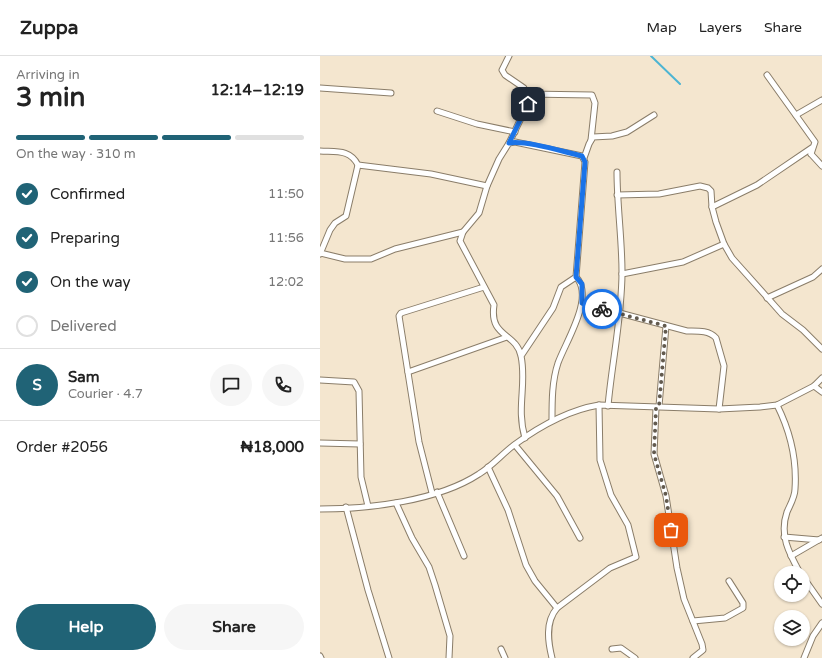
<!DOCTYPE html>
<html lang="en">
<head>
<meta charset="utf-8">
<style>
	:root { --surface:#fff; --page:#f6f6f6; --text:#222; --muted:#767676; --line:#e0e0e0; --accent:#206376 }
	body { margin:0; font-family:"Varela Round",sans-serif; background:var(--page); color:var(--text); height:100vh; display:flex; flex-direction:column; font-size:15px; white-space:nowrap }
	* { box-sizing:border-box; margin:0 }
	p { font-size:13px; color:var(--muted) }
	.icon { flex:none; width:22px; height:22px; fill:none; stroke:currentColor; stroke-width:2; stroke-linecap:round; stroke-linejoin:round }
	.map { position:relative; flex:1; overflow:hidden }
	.drawer { display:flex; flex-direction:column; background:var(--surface); width:320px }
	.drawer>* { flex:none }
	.fabs { position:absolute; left:454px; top:510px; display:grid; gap:8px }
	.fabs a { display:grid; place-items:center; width:36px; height:36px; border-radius:50%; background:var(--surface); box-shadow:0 1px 3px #0004; font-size:20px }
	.pin { position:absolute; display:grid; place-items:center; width:34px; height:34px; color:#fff; margin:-17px; border-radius:8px; box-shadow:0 2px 6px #0006 }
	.courier { position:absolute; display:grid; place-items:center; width:40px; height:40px; margin:-20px; border:3px solid #1a73e8; border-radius:50%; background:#fff; color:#222; box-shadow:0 1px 5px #0007 }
	.overview em { font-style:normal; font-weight:800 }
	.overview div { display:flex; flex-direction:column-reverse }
	.overview { display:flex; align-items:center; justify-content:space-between; height:68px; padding:0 16px }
	h1 { font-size:26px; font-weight:800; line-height:30px }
	.bar { display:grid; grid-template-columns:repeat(4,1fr); gap:6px 4px; align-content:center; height:48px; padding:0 16px }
	.bar i { height:5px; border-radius:3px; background:var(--line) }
	.bar .active { background:var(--accent) }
	.bar p { grid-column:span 4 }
	.line { display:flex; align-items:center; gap:10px; padding:0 16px; border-top:1px solid var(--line) }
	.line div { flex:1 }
	.round { display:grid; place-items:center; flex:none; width:42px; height:42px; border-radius:21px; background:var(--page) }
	ol { padding:0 16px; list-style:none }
	li { display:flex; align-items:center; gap:12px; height:44px }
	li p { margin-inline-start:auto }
	li .icon { padding:4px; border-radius:50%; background:var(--accent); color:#fff; stroke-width:4 }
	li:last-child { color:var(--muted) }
	li i { width:22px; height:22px; border:2px solid var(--line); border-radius:50% }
	.action { display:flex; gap:8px; margin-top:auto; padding:8px 16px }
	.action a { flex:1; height:46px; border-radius:24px; background:var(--accent); color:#fff; font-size:16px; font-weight:800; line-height:46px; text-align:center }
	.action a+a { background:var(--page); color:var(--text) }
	header { display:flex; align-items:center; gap:24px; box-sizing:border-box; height:56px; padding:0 20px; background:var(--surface); border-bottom:1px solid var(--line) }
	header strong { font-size:19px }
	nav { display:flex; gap:22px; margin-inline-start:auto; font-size:14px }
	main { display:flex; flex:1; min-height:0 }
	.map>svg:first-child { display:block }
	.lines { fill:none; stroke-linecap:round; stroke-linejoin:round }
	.stream { stroke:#4db5d3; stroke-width:2 }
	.minor-casing { stroke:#8a7d69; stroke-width:7 }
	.minor { stroke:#fff; stroke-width:5 }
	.done { stroke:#625a4e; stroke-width:4; stroke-dasharray:0 7.2 }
	.route { stroke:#1a73e8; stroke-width:5 }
</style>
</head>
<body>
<header>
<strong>Zuppa</strong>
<nav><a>Map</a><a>Layers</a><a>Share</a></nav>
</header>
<main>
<section class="drawer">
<div class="overview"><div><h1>3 min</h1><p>Arriving in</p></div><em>12:14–12:19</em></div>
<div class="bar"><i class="active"></i><i class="active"></i><i class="active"></i><i></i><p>On the way · 310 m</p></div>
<ol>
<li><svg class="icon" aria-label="check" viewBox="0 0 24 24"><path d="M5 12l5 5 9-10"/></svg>Confirmed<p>11:50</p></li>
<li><svg class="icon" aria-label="check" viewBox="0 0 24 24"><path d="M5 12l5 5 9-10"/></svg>Preparing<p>11:56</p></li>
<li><svg class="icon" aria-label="check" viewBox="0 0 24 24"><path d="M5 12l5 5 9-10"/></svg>On the way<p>12:02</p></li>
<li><i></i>Delivered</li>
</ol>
<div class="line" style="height:72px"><b class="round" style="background:var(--accent);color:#fff">S</b><div><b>Sam</b><p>Courier · 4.7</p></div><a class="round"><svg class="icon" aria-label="chat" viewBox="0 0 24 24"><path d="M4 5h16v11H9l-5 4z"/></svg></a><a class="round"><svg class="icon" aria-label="phone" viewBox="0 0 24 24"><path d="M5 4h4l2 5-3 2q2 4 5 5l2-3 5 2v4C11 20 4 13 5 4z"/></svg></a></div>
<div class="line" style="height:52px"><div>Order #2056</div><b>₦18,000</b></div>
<div class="action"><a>Help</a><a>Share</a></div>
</section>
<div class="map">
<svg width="502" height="602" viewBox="0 0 502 602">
	<rect width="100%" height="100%" fill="#f4e6cf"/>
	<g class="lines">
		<path class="stream" d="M331 0 360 28"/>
		<defs>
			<g id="minor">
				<path d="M189 0 182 14 185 19 204 32 208 48 189 87"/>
				<path d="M0 32 71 37"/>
				<path d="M207 38 272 39 275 47 271 84"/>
				<path d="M117 55 157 68 195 76"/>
				<path d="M476 59 502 44"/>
				<path d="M0 95C16 96 30 93 38 109L26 160 15 167 10 174 0 198"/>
				<path d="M491 98 502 110"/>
				<path d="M264 102 269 88 273 81 292 80 307 76 334 59"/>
				<path d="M38 109 111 118 167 130"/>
				<path d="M297 139 339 138 380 130 388 132 391 135 392 151 396 166 404 188 412 202 462 258 483 274 502 293"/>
				<path d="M392 151 437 129 493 91 491 98 495 86 447 19"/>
				<path d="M0 197 25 203H51L75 193 143 176"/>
				<path d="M302 218 363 206 404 188"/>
				<path d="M447 242 493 221 502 213"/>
				<path d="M262 247 367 275C377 275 389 274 396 282L404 310 399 353"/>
				<path d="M201 300 233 252 241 231 256 221 265 106 262 100 195 86 189 87 179 103 167 130 159 157 143 176 140 185 174 249C169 282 196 276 201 300 207 328 196 352 205 382"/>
				<path d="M88 316 187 281"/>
				<path d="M0 324 34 326 39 335 41 421 48 450"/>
				<path d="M494 330 502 336"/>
				<path d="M457 349C470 375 477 404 475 433 475 441 470 449 467 456 459 479 469 497 480 517"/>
				<path d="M288 350C292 306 302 261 302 216 302 183 297 149 297 116"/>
				<path d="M339 350 346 270"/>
				<path d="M336 352 334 398 346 440 357 512 364 543 382 588 383 594 373 602"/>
				<path d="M232 364C232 345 232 325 238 307 246 285 275 241 256 221"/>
				<path d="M0 387 40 388"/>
				<path d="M195 389 237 440 260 482"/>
				<path d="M168 411 188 454 206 509 215 525 237 552C225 566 228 586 232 602"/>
				<path d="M117 436 144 500"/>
				<path d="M112 437 99 386 79 260 81 257 164 231"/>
				<path d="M76 447 92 482 109 511 115 529 130 580 129 602"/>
				<path d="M26 451 48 534 69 602"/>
				<path d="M0 453C49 453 118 445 159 418 172 410 182 398 194 389 220 370 248 354 279 349L399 353 440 351 457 349 494 330 502 322"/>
				<path d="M464 481 499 484"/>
				<path d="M471 500 502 482"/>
				<path d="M483 521 502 548"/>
				<path d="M237 552 290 512 316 501 308 469 291 439 280 404 279 349"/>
				<path d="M373 565 405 562 423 552V547L409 525"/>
				<path d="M181 593 185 602"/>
				<path d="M292 593 301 592 315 602"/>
				<path d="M0 600 1 602"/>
				<path d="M484 602 493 580 502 567"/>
			</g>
		</defs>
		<use href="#minor" class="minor-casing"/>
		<use href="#minor" class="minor"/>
	</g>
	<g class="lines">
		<path class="done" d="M282 253 346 270 339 350 336 352 334 398 346 440 351 474"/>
		<path class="route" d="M208 48 189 87C206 84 244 96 262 100L265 106 256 221 262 228V247L282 253"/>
	</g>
</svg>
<div class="fabs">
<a><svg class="icon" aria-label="locate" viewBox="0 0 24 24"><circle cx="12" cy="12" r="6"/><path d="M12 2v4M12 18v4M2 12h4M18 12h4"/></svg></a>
<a><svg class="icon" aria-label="layers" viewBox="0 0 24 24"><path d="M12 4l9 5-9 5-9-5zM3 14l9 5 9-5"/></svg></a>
</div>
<div class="pin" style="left:351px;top:474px;background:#ea580c"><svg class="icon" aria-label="bag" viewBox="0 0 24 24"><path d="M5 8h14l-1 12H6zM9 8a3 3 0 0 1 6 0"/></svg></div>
<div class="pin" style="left:208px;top:48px;background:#1f2937"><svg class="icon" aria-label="home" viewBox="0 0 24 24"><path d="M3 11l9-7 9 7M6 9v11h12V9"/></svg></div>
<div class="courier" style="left:282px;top:253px"><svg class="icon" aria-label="bike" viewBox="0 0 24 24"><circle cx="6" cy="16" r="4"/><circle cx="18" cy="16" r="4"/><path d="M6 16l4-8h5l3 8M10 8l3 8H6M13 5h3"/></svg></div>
</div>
</main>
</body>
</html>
